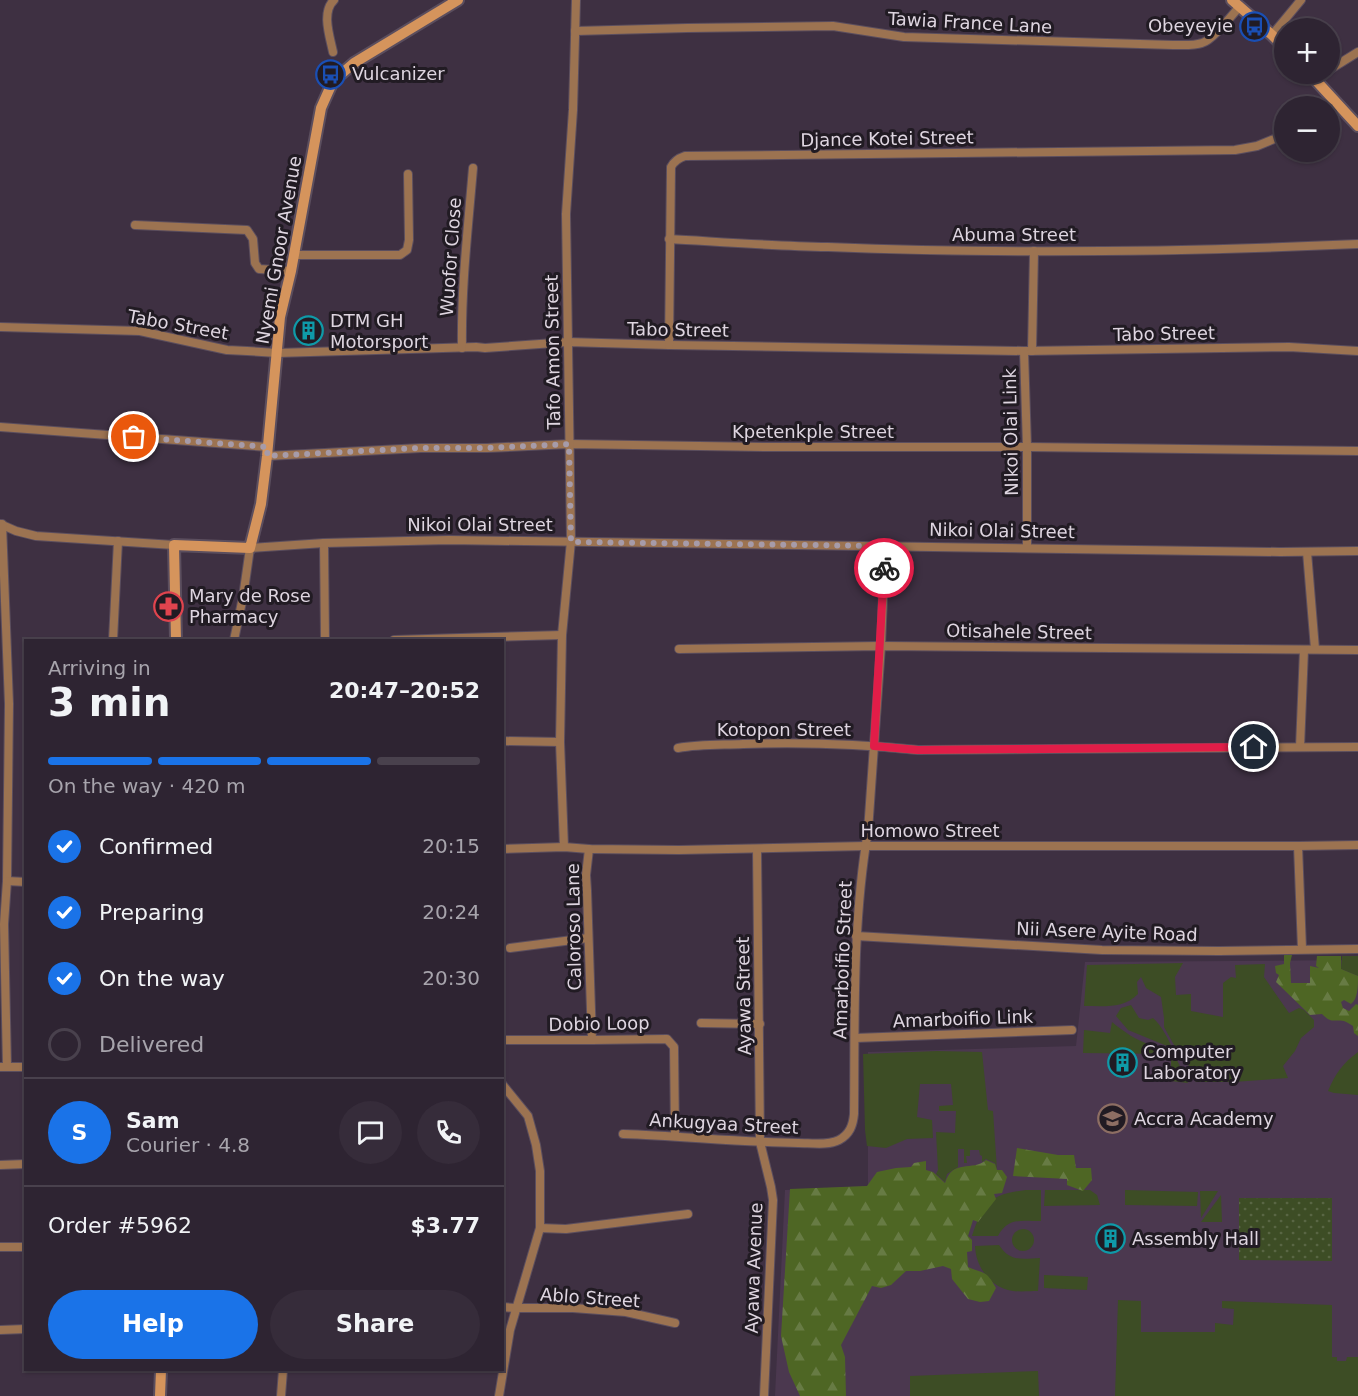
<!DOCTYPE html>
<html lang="en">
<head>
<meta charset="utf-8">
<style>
	:root { --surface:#2e2432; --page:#362c3a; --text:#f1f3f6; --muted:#a7a4ac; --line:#49414d; --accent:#1a73e8 }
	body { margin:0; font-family:"DejaVu Sans",sans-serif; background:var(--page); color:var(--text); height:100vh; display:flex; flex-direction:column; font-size:22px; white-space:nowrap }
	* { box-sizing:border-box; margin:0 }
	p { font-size:20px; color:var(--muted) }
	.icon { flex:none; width:33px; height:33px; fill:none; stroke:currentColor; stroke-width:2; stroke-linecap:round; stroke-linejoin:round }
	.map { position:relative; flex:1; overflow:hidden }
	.details { position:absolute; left:24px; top:639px; width:480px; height:732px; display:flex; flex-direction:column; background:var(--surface); border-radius:0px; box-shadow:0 2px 4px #0004,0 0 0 2px var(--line) }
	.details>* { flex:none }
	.buttons { position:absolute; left:1274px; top:18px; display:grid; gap:12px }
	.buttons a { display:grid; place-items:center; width:66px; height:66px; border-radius:50%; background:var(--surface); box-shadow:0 2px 4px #0004,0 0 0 2px var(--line); font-size:30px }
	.pin { position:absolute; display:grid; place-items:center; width:51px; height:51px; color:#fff; margin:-26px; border:3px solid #fff; border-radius:50%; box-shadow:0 2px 6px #0007 }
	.courier { position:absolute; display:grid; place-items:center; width:60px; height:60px; margin:-30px; border:4px solid #e11d48; border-radius:50%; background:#fff; color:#222; box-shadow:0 2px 8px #0007 }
	.head em { font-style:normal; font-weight:800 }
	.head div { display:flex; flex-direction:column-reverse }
	.head { display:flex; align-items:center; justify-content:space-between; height:102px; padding:0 24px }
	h1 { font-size:39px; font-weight:800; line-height:45px }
	.bar { display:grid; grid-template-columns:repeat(4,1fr); gap:9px 6px; align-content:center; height:72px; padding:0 24px }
	.bar i { height:8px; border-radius:4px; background:var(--line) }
	.bar .selected { background:var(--accent) }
	.bar p { grid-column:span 4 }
	.line { display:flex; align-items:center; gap:15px; padding:0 24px; border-top:2px solid var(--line) }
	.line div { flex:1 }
	.round { display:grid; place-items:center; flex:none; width:63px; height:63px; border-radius:32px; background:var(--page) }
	ol { padding:0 24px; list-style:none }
	li { display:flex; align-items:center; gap:18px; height:66px }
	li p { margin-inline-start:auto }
	li .icon { padding:6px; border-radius:50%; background:var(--accent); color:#fff; stroke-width:4 }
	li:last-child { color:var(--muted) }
	li i { width:33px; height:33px; border:3px solid var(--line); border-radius:50% }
	.cta { display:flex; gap:12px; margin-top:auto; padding:12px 24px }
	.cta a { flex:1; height:69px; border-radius:36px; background:var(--accent); color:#fff; font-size:24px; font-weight:800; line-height:69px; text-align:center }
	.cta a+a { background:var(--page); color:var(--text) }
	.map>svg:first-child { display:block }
	.built { fill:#4b384f }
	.grass { fill:#3d4d25 }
	.forest { fill:url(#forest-firs) }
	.park { fill:url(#park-dots) }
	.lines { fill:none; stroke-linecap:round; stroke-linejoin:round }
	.street-casing { stroke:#5b4e5e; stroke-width:10 }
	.secondary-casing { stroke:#5b4e5e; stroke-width:14 }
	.street { stroke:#9c7351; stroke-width:8 }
	.secondary { stroke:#d5945c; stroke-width:10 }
	.done { stroke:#a69ba9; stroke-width:6; stroke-dasharray:0 10.8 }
	.route { stroke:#e11d48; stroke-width:8 }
	.labels { text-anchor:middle; stroke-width:6; stroke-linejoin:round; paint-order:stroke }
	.street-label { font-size:18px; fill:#ded5e0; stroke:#211b23 }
	.poi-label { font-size:18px; fill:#ded5e0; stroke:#211b23; text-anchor:start }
</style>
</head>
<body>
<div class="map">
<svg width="1358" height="1396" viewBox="0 0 1358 1396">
	<defs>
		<pattern id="forest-firs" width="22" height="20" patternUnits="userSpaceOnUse" patternTransform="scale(1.5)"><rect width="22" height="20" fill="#4e6624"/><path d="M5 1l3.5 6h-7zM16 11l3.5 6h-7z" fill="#677b44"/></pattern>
		<pattern id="park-dots" width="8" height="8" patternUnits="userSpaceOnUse" patternTransform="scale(1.5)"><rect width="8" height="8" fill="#3d4d25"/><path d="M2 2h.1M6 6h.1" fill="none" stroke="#596644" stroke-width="1.8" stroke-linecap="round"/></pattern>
	</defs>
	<rect width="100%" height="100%" fill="#3e3042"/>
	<path class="built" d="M1358 960V1396H775L785 1190 868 1186V1052L1076 1046 1085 962Z"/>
	<g class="grass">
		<path d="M1342 956H1358V976L1341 969Z"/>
		<path d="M1183 963 1175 977 1176 995 1191 994V1011L1223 1017V983L1231 977 1236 978 1235 965 1265 964 1264 977 1289 1013 1299 1008 1304 1010 1314 1020V1027L1301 1038 1295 1051 1283 1066 1288 1078 1233 1082H1196L1187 1062 1174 1045 1164 1027V1018L1161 997 1146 988 1141 977 1137 982 1138 994C1124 1009 1103 1006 1084 1006L1087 965Z"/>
		<path d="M1131 1005 1139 1018 1148 1020 1153 1018C1161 1025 1166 1035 1171 1045L1167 1046 1128 1030 1116 1016 1121 1008Z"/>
		<path d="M1112 1022C1124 1032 1136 1040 1151 1045 1159 1048 1168 1047 1174 1054L1083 1053 1084 1030 1110 1033Z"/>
		<path d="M937 1051 982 1052 988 1110 993 1111 997 1170 995 1163 986 1159 982 1162V1156L980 1155 979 1150H970V1156H966L967 1163H964V1149H958V1167L947 1174 945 1182 936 1174 938 1170 936 1132 955 1133 956 1111H939V1106L953 1105 951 1084H920L917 1117 932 1120 933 1138 907 1139 886 1148 867 1146 865 1130 863 1054Z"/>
		<path d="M1358 1052V1095L1334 1093 1328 1091C1335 1074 1343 1063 1358 1052Z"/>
		<path d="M1176 1058 1188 1083 1171 1081V1060Z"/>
		<path d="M1026 1190H1041V1221C1022 1221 1008 1217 998 1236H972C983 1203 990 1194 1026 1190Z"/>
		<path d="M1045 1190H1090L1097 1195 1100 1205 1044 1206Z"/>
		<path d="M1125 1190 1198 1192 1197 1206 1125 1205Z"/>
		<path d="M1200 1191H1218L1201 1218Z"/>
		<path d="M1221 1195 1222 1222H1201Z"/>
		<circle cx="1023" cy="1240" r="11"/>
		<path d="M999 1245C1010 1262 1022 1259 1040 1258L1038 1291C1030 1291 1021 1292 1013 1291 991 1288 976 1268 975 1246Z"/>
		<path d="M1044 1275 1088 1277 1087 1290 1044 1288Z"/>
		<path d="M1118 1300 1141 1301V1332H1215V1323L1233 1325 1234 1309 1222 1308V1301L1332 1305V1357H1337V1361H1346L1347 1357H1358V1396H1115Z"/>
		<path d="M1038 1371 1039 1396H910V1376Z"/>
	</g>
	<g class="forest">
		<path d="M1284 955H1292L1290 963 1291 983H1310V966L1319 968 1316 966 1317 956H1341V969L1358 976C1358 986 1358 999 1351 1004L1344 1000 1341 1002 1343 1008 1349 1011 1356 1004 1358 1005V1036L1354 1033 1353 1026C1350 1024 1347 1022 1344 1021 1333 1019 1332 1024 1322 1014L1310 1015 1276 982 1279 975 1276 973 1275 966 1284 964Z"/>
		<path d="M1017 1148 1058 1155H1074L1076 1168H1091L1092 1180 1083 1191 1067 1185V1179L1013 1176Z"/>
		<path d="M986 1160 995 1164 997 1170H1002L1007 1177 1002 1193 994 1194 996 1199 978 1222 973 1220 968 1236 972 1240V1251L967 1252 968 1267C985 1274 987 1271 996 1288L989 1301 980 1302 968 1299 952 1279 951 1269 943 1266 920 1271H906L891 1285 881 1288 872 1286 841 1345 845 1357 846 1396H800L789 1372 781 1336 790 1189 867 1186 877 1172 896 1168 911 1167 914 1163 926 1161V1170L933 1172 945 1183C953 1158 972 1172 986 1160Z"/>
	</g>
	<path class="park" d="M1239 1198H1332V1261L1239 1260Z"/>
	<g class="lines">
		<defs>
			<g id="street">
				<path d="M575 31 687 28 833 26 904 37 1173 45C1182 45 1193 46 1202 43 1213 40 1232 15 1240 6"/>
				<path d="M1272 35 1301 0"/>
				<path d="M333 52C330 37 321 12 334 0"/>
				<path d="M1329 70 1358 52"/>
				<path d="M1315 78 1323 74"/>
				<path d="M135 225 247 230 253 239 255 263 259 269 291 271"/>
				<path d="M669 239C722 242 775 246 828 247 1004 254 1181 252 1358 244"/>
				<path d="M294 255H400L407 250 409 240 408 174"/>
				<path d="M0 327 140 331 227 350 247 351 277 353 476 347 485 348 568 342 669 345 1024 351 1289 347 1358 351"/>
				<path d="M669 345 671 167C674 161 679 158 685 156L1235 150 1257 146 1284 135"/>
				<path d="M462 348C461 287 468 228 473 168"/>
				<path d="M1024 351 1027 447V548"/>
				<path d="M1032 351 1034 251"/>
				<path d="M0 427 268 447"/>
				<path d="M267 456 421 448H487L569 444 770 447H1027L1358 451"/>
				<path d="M0 524 16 531 36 536 174 545"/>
				<path d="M2 524 9 704 7 881 4 924 7 1067"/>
				<path d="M324 543 325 640"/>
				<path d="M1307 552 1315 649"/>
				<path d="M113 640 118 541"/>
				<path d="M234 640 243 597 250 548 324 543 449 540 1280 552 1358 551"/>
				<path d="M394 640 562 635"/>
				<path d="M679 649 881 646 1358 650"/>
				<path d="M502 741 560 742"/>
				<path d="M1300 747 1304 650"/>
				<path d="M678 748C700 744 721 745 743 744 801 742 860 744 918 750L1358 747"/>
				<path d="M1298 846 1302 949"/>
				<path d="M564 847 560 742 562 635 571 541 566 214 573 110 576 0"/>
				<path d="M502 849 564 847 589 849 679 850 866 846H1298L1358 845"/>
				<path d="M589 849 586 875 587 891 592 1040"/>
				<path d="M757 849 760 1142 771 1187 773 1200 764 1396"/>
				<path d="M7 881 26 882"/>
				<path d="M856 936 1102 950 1219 951 1358 949"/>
				<path d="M510 948 588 938"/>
				<path d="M701 1023 760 1024"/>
				<path d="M855 1038 1072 1030"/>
				<path d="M502 1040H592L667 1039 674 1047 675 1136"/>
				<path d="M0 1067H26"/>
				<path d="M623 1134C681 1136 739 1142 798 1143 810 1143 828 1146 839 1140 850 1134 853 1125 854 1114 855 1019 852 925 868 831L881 646 885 546"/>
				<path d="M0 1165 26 1164"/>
				<path d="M540 1228 566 1229 688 1214"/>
				<path d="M0 1247H26"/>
				<path d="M502 1307 515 1308H573L626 1312 675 1323"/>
				<path d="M0 1330 26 1329"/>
				<path d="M281 1396 283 1370"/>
				<path d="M499 1396 510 1330 540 1228V1171L536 1145 528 1116 502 1084"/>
			</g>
			<g id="secondary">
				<path d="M1232 0 1272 35 1284 47"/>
				<path d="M1310 74 1358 126"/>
				<path d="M176 640 174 545 250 548 261 504 267 456 280 317 291 271 321 108 333 81 354 63 458 0"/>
				<path d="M160 1396 161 1370"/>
			</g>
		</defs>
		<use href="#street" class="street-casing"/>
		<use href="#secondary" class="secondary-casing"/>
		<use href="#street" class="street"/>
		<use href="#secondary" class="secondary"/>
	</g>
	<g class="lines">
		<path class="done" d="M134 437 268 447 267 456 421 448H487L569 444 571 542 885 546 884 568"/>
		<path class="route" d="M884 568 874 746 918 750 1254 747"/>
	</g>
	<defs>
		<symbol id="bus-ring" viewBox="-11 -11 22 22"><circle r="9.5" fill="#211b23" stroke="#1a4fb4" stroke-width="1.5"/><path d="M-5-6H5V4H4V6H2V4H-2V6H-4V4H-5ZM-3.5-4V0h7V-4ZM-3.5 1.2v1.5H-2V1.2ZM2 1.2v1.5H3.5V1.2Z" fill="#1a4fb4"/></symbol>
		<symbol id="building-ring" viewBox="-11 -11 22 22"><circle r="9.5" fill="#211b23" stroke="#0f9aa8" stroke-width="1.5"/><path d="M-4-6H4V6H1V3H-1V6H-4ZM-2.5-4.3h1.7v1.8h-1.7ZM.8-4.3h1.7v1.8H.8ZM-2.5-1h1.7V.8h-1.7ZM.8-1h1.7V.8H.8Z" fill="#0f9aa8"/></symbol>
		<symbol id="pharmacy-ring" viewBox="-11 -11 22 22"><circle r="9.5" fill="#211b23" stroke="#e0444e" stroke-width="1.5"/><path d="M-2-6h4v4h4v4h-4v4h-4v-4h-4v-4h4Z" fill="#e0444e"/></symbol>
		<symbol id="school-ring" viewBox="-11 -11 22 22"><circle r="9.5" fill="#211b23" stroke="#8d6e63" stroke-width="1.5"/><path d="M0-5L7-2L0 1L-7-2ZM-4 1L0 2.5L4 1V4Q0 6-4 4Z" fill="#8d6e63"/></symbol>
	</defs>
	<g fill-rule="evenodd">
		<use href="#bus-ring" x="1238" y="10" width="33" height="33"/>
		<use href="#bus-ring" x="314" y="58" width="33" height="33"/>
		<use href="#building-ring" x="292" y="314" width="33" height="33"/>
		<use href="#pharmacy-ring" x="152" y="590" width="33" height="33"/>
		<use href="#building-ring" x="1106" y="1046" width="33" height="33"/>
		<use href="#school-ring" x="1096" y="1102" width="33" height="33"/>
		<use href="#building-ring" x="1094" y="1222" width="33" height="33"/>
	</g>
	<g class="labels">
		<g class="street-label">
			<text transform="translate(970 23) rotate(3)" y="6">Tawia France Lane</text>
			<text transform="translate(887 139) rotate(-1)" y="6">Djance Kotei Street</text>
			<text x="1014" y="241">Abuma Street</text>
			<text transform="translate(279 250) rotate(-80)" y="6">Nyemi Gnoor Avenue</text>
			<text transform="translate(451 257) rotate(-86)" y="6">Wuofor Close</text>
			<text transform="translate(178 325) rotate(10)" y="6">Tabo Street</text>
			<text transform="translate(678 330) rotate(1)" y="6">Tabo Street</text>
			<text transform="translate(1164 334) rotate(-1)" y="6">Tabo Street</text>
			<text transform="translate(553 352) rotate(-91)" y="6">Tafo Amon Street</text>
			<text x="813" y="438">Kpetenkple Street</text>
			<text transform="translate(1011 432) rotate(-91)" y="6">Nikoi Olai Link</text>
			<text x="480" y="531">Nikoi Olai Street</text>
			<text transform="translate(1002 531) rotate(1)" y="6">Nikoi Olai Street</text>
			<text transform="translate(1019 632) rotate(1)" y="6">Otisahele Street</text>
			<text x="784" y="736">Kotopon Street</text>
			<text x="930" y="837">Homowo Street</text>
			<text transform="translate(574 927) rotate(-91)" y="6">Caloroso Lane</text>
			<text transform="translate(1107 932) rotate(2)" y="6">Nii Asere Ayite Road</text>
			<text transform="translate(843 960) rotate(-88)" y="6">Amarboifio Street</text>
			<text transform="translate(744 996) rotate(-91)" y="6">Ayawa Street</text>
			<text transform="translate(963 1019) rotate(-2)" y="6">Amarboifio Link</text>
			<text transform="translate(599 1024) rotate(-1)" y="6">Dobio Loop</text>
			<text transform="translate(724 1124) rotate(3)" y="6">Ankugyaa Street</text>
			<text transform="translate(754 1268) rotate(-88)" y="6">Ayawa Avenue</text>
			<text transform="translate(590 1298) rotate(4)" y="6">Ablo Street</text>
		</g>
		<g class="poi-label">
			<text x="1233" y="32" text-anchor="end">Obeyeyie</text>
			<text x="352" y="80">Vulcanizer</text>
			<text x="330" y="327">DTM GH<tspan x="330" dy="21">Motorsport</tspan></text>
			<text x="189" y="602">Mary de Rose<tspan x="189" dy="21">Pharmacy</tspan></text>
			<text x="1143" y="1058">Computer<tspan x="1143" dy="21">Laboratory</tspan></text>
			<text x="1134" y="1125">Accra Academy</text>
			<text x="1132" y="1245">Assembly Hall</text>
		</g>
	</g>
</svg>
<div class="buttons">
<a>+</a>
<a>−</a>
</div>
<div class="pin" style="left:134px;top:437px;background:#ea580c"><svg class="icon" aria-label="bag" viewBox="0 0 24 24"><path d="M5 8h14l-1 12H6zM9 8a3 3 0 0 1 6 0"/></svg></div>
<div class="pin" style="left:1254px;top:747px;background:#1f2937"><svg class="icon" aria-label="home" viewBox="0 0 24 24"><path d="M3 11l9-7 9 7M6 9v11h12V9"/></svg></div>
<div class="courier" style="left:884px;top:568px"><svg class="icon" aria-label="bike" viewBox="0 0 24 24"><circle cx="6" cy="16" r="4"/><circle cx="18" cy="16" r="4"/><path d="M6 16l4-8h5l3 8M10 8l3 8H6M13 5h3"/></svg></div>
<section class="details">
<div class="head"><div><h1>3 min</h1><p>Arriving in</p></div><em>20:47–20:52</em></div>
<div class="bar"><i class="selected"></i><i class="selected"></i><i class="selected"></i><i></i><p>On the way · 420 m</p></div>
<ol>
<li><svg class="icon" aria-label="check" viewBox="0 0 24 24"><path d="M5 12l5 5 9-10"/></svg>Confirmed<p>20:15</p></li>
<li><svg class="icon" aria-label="check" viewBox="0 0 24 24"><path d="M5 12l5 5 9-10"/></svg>Preparing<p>20:24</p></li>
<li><svg class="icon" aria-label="check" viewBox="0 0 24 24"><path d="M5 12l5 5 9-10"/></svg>On the way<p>20:30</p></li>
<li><i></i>Delivered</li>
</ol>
<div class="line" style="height:108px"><b class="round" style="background:var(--accent);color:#fff">S</b><div><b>Sam</b><p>Courier · 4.8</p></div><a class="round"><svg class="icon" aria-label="chat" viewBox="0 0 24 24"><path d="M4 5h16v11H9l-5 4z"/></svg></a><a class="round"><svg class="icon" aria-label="phone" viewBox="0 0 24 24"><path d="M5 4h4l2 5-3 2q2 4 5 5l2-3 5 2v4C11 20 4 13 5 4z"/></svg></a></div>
<div class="line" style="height:78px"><div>Order #5962</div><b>$3.77</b></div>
<div class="cta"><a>Help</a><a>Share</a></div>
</section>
</div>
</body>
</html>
